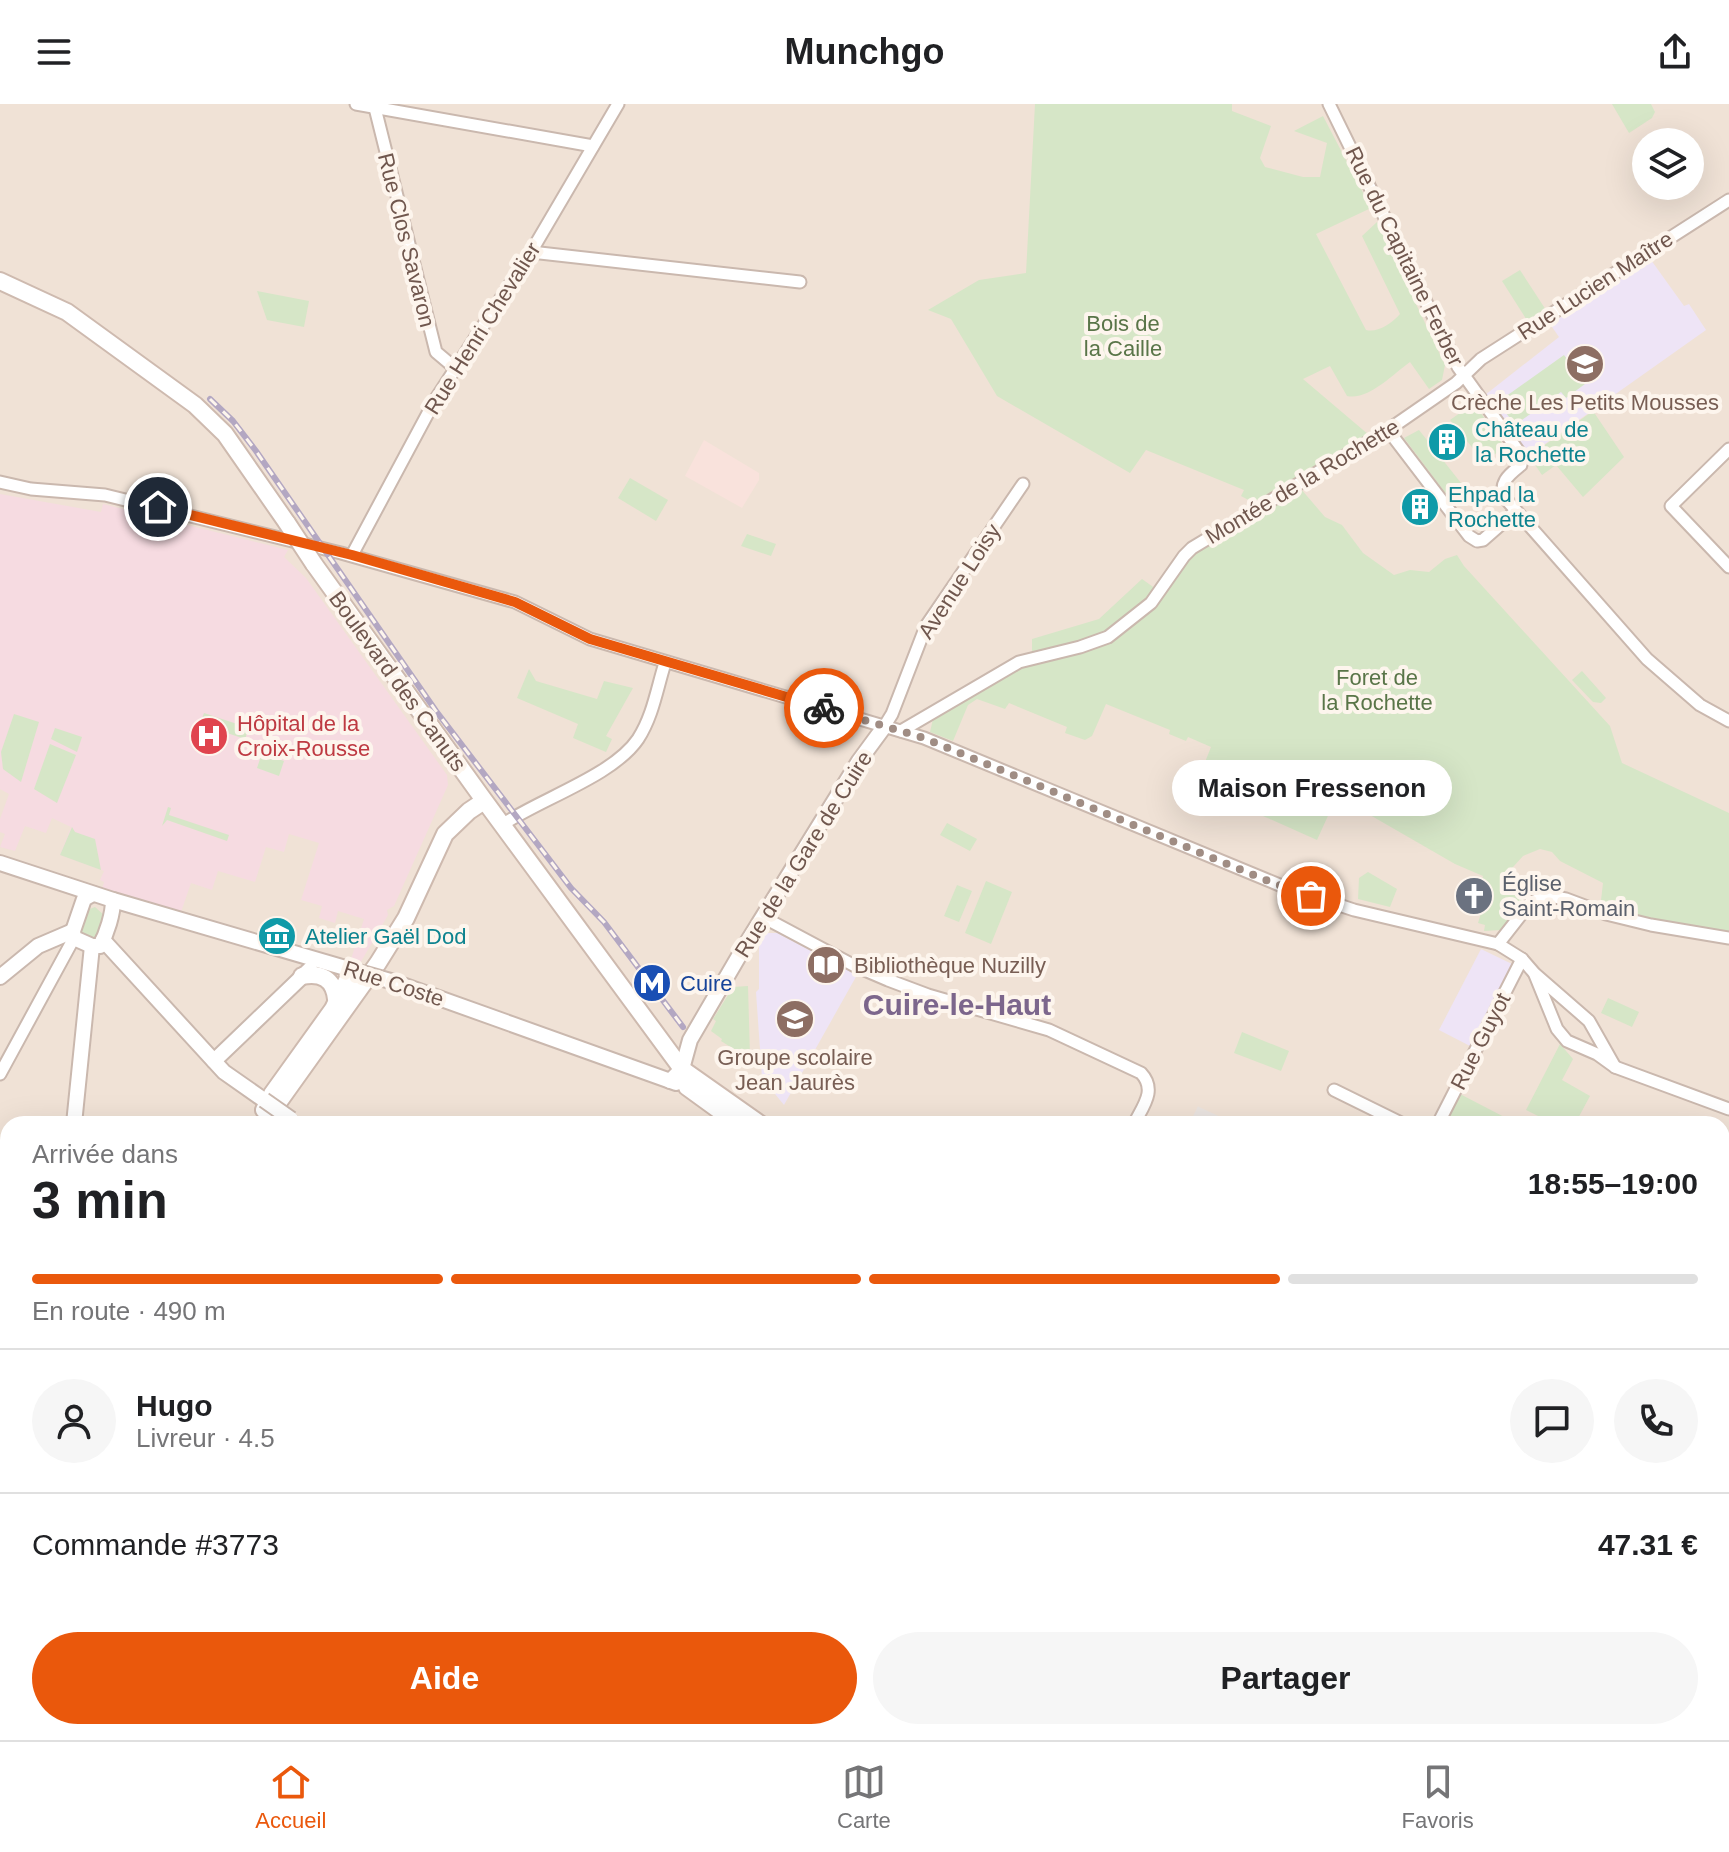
<!DOCTYPE html>
<html lang="fr">
<head>
<meta charset="utf-8">
<style>
	:root { --surface:#fff; --page:#f6f6f6; --text:#202124; --muted:#757577; --line:#e0e0e0; --accent:#ea580c }
	body { margin:0; font-family:Helvetica,sans-serif; background:var(--page); color:var(--text); height:100vh; display:flex; flex-direction:column; font-size:30px; white-space:nowrap }
	* { box-sizing:border-box; margin:0 }
	p { font-size:26px; color:var(--muted) }
	.icon { flex:none; width:44px; height:44px; fill:none; stroke:currentColor; stroke-width:2; stroke-linecap:round; stroke-linejoin:round }
	.map { position:relative; flex:1; overflow:hidden }
	.sheet { position:absolute; left:0px; top:1012px; width:1730px; height:624px; display:flex; flex-direction:column; background:var(--surface); border-radius:24px 24px 0 0; box-shadow:0 8px 32px #0002 }
	.sheet>* { flex:none }
	.controls { position:absolute; left:1632px; top:24px; display:grid; gap:16px }
	.controls a { display:grid; place-items:center; width:72px; height:72px; border-radius:50%; background:var(--surface); box-shadow:0 8px 32px #0002; font-size:40px }
	.pin { position:absolute; display:grid; place-items:center; width:68px; height:68px; color:#fff; margin:-34px; border:4px solid #fff; border-radius:50%; box-shadow:0 2px 8px #0007 }
	.courier { position:absolute; display:grid; place-items:center; width:80px; height:80px; margin:-40px; border:6px solid #ea580c; border-radius:50%; background:#fff; color:#222; box-shadow:0 2px 10px #0007 }
	.bubble { position:absolute; height:56px; border-radius:28px; background:var(--surface); box-shadow:0 8px 32px #0002; font-size:26px; font-weight:700; line-height:56px; text-align:center }
	.headline em { font-style:normal; font-weight:700 }
	.headline div { display:flex; flex-direction:column-reverse }
	.headline { display:flex; align-items:center; justify-content:space-between; height:136px; padding:0 32px }
	h1 { font-size:52px; font-weight:700; line-height:60px }
	.bar { display:grid; grid-template-columns:repeat(4,1fr); gap:12px 8px; align-content:center; height:96px; padding:0 32px }
	.bar i { height:10px; border-radius:6px; background:var(--line) }
	.bar .current { background:var(--accent) }
	.bar p { grid-column:span 4 }
	.line { display:flex; align-items:center; gap:20px; padding:0 32px; border-top:2px solid var(--line) }
	.line div { flex:1 }
	.round { display:grid; place-items:center; flex:none; width:84px; height:84px; border-radius:42px; background:var(--page) }
	.action { display:flex; gap:16px; margin-top:auto; padding:16px 32px }
	.action a { flex:1; height:92px; border-radius:48px; background:var(--accent); color:#fff; font-size:32px; font-weight:700; line-height:92px; text-align:center }
	.action a+a { background:var(--page); color:var(--text) }
	header { display:flex; justify-content:space-between; align-items:center; height:104px; padding:0 32px; background:var(--surface); font-size:36px; font-weight:700 }
	.menu { display:flex; justify-content:space-around; align-items:center; height:112px; border-top:2px solid var(--line); background:var(--surface); font-size:22px; color:var(--muted) }
	.menu a { display:grid; justify-items:center; gap:4px }
	.menu .current { color:var(--accent) }
	.map>svg:first-child { display:block }
	.residential { fill:#f0e2d6; fill-rule:evenodd }
	.commercial { fill:#f9e2dc }
	.industrial { fill:#eae4e0 }
	.education { fill:#eee4f6 }
	.medical { fill:#f6dbe1 }
	.green { fill:#d6e6c7 }
	.lines { fill:none; stroke-linecap:round; stroke-linejoin:round }
	.trunk-tunnel { stroke:#d8cac1; stroke-width:18; stroke-dasharray:18 9; stroke-linecap:butt }
	.minor-casing { stroke:#cab8ae; stroke-width:15 }
	.tertiary-casing { stroke:#cab8ae; stroke-width:18 }
	.secondary-casing { stroke:#cebaaf; stroke-width:20 }
	.minor { stroke:#fff; stroke-width:11 }
	.tertiary { stroke:#fff; stroke-width:14 }
	.secondary { stroke:#fff; stroke-width:16 }
	.rail-casing { stroke:#b3a7c2; stroke-width:6 }
	.rail { stroke:#fdf5ed; stroke-width:3; stroke-dasharray:9; stroke-linecap:butt }
	.tertiary-bridge-casing { stroke:#cab8ae; stroke-width:18; stroke-linecap:butt }
	.secondary-bridge-casing { stroke:#cebaaf; stroke-width:20; stroke-linecap:butt }
	.tertiary-bridge { stroke:#fff; stroke-width:14 }
	.secondary-bridge { stroke:#fff; stroke-width:16 }
	.done { stroke:#a08d84; stroke-width:8; stroke-dasharray:0 14.4 }
	.route { stroke:#ea580c; stroke-width:10 }
	.labels { text-anchor:middle; stroke-width:8; stroke-linejoin:round; paint-order:stroke }
	.street-label { font-size:22px; fill:#70574e; stroke:#fdf5ed }
	.park-label { font-size:22px; fill:#597548; stroke:#fdf5ed }
	.education-label { font-size:22px; fill:#785e54; stroke:#fdf5ed }
	.culture-label { font-size:22px; fill:#0d838f; stroke:#fdf5ed; text-anchor:start }
	.health-label { font-size:22px; fill:#be3a42; stroke:#fdf5ed; text-anchor:start }
	.worship-label { font-size:22px; fill:#5b616d; stroke:#fdf5ed; text-anchor:start }
	.transit-label { font-size:22px; fill:#164399; stroke:#fdf5ed; text-anchor:start }
	.district-label { font-size:30px; font-weight:bold; fill:#7c668c; stroke:#fdf5ed }
</style>
</head>
<body>
<header><svg class="icon" aria-label="menu" viewBox="0 0 24 24"><path d="M4 6h16M4 12h16M4 18h16"/></svg>Munchgo<svg class="icon" aria-label="share" viewBox="0 0 24 24"><path d="M12 15V3M7 8l5-5 5 5M5 13v7h14v-7"/></svg></header>
<div class="map">
<svg width="1729" height="1636" viewBox="0 0 1729 1636">
	<rect width="100%" height="100%" fill="#faf1e7"/>
	<path class="residential" d="M0 0H1729V1636H0ZM1646 38H1690V82H1646ZM8 1020H1722V1628H8Z"/>
	<path class="commercial" d="M704 336 759 369V376L742 404 685 372Z"/>
	<path class="industrial" d="M1198 1002 1199 1003 1236 1020H1189Z"/>
	<g class="education">
		<path d="M1651 156 1684 202 1689 200 1706 226 1528 352 1485 291 1559 233 1550 220Z"/>
		<path d="M763 829H777L857 871 784 1001 762 974 756 888 759 885V837Z"/>
		<path d="M1481 845 1512 860 1470 942 1439 926Z"/>
	</g>
	<g class="medical">
		<path d="M0 390 101 408 103 400 288 446 284 453 306 474 447 671 448 681 394 802 387 806 388 811 377 830 372 832 373 837 359 861 350 858 364 815 338 807 335 819 319 814 322 802 301 796 319 739 289 730 284 748 266 743 255 778 218 767 212 786 191 779 181 808 102 785 104 778 100 776 104 767 60 751 71 723 52 714 46 729 25 722 15 747 0 743 5 730 0 728V715L9 690 0 685Z"/>
		<path d="M661 1628H793L782 1636H667Z"/>
	</g>
	<g class="green">
		<path d="M1035 0H1232V7L1271 22 1260 54 1265 63 1303 73H1320L1327 39 1294 27 1323 12 1371 104 1316 130 1366 226C1378 229 1392 219 1400 210L1362 132 1377 118 1445 261 1442 276 1429 285 1410 258C1393 270 1368 297 1347 292L1330 262 1303 275 1369 331 1256 400 1241 392 1244 386 1146 346 1130 369 997 292 951 215 928 206 979 176 1026 169Z"/>
		<path d="M1612 0H1651L1655 8 1652 14 1629 29Z"/>
		<path d="M1520 166 1546 206 1528 218 1502 177Z"/>
		<path d="M257 187 309 197 304 223 267 216Z"/>
		<path d="M1564 251 1585 280 1566 294 1561 288 1515 321 1498 298Z"/>
		<path d="M1474 299 1515 358 1513 360 1502 345 1484 358 1450 316Z"/>
		<path d="M1593 307 1624 353 1583 393 1556 361 1542 371 1529 352Z"/>
		<path d="M1419 326 1461 379 1446 390 1404 334Z"/>
		<path d="M630 374 668 396 656 417 618 394Z"/>
		<path d="M1301 385 1325 413 1342 421 1363 449 1394 471 1410 466 1429 468 1445 455 1457 451 1464 462 1610 622 1622 659 1729 709V831L1680 824 1600 805 1603 779 1560 757 1552 748 1540 745 1523 752 1504 773 1525 790V795L1501 826 1484 827 1485 821 1478 819 1490 780 1482 777 1483 772 1455 760 1337 692 1317 736 1245 704 1241 711 1192 691 1211 643 1188 633 1186 637 1169 630 1170 626 1106 600 1092 632 1085 636 1065 629 1067 623 1009 599 1005 605 977 595 968 601 953 637 930 628 933 615 1014 569V565L1113 535 1186 454 1200 443Z"/>
		<path d="M747 430 776 440 771 452 741 442Z"/>
		<path d="M1142 475 1156 485C1127 529 1081 538 1032 549V535L1099 515Z"/>
		<path d="M529 565 536 577 597 595 604 577 633 584 606 632 612 635 606 648 573 634 578 620 517 594Z"/>
		<path d="M1582 567 1606 594 1601 599 1593 598 1572 576Z"/>
		<path d="M204 609 249 624 245 635 200 620Z"/>
		<path d="M14 610 39 618 21 678 3 665 1 648Z"/>
		<path d="M55 624 82 633 77 648 51 635Z"/>
		<path d="M50 640 76 651 57 699 34 685Z"/>
		<path d="M263 646 276 650 275 654 284 657 279 672 257 664Z"/>
		<path d="M168 703 171 704 169 711 229 731 227 737 167 716 162 722Z"/>
		<path d="M947 719 977 735 970 747 940 731Z"/>
		<path d="M72 723 75 728 95 735 101 766 60 751Z"/>
		<path d="M1368 768 1397 785 1390 803 1358 795 1359 774Z"/>
		<path d="M986 777 1012 788 991 840 965 829Z"/>
		<path d="M957 781 972 787 959 818 944 812Z"/>
		<path d="M95 803 105 812 98 834 94 836 82 832 80 827 87 806Z"/>
		<path d="M748 882 750 952H745L721 937 722 935 711 927 716 917 713 915 733 883Z"/>
		<path d="M1608 894 1639 908 1632 923 1601 909Z"/>
		<path d="M1242 928 1289 947 1281 967 1234 949Z"/>
		<path d="M1560 940 1573 955 1562 976 1590 992 1575 1020H1554L1526 1006Z"/>
		<path d="M1460 990 1512 1017 1511 1020H1445Z"/>
		<path d="M1722 1441H1729V1636H1637L1643 1628H1722Z"/>
		<path d="M1044 1628H1095L1087 1636H1037Z"/>
	</g>
	<g class="lines">
		<g class="trunk-tunnel">
			<path d="M1722 1325 1729 1312"/>
			<path d="M1722 1389 1729 1375"/>
			<path d="M1598 1636 1602 1628"/>
		</g>
		<defs>
			<g id="minor">
				<path d="M356 0 593 42"/>
				<path d="M374 0 436 248 455 264"/>
				<path d="M1329 0 1458 263 1522 352 1521 361C1510 370 1498 378 1505 394L1647 555 1700 601 1729 617"/>
				<path d="M531 148 800 178"/>
				<path d="M1388 326 1469 432 1477 437 1483 436 1516 407"/>
				<path d="M1729 345 1671 402 1729 463"/>
				<path d="M0 378 31 385 105 391 341 449 515 498 590 535 924 634 1282 782 1354 806 1498 840 1522 855 1535 870 1589 917 1615 963"/>
				<path d="M352 451 435 296 531 148 618 0"/>
				<path d="M884 623 892 610 926 522 1023 380"/>
				<path d="M901 627 1019 558 1080 543 1108 533 1151 499 1184 452 1192 444 1388 326 1456 279 1481 255 1729 96"/>
				<path d="M502 721C540 695 613 672 638 635 653 612 657 584 665 559"/>
				<path d="M763 813 853 861 888 876 928 891 1049 926 1141 969C1157 986 1143 1002 1134 1020"/>
				<path d="M1498 840 1531 798 1549 792 1566 795 1606 810 1651 821 1729 834"/>
				<path d="M1535 871 1557 925 1567 937 1597 950 1615 963 1729 1005"/>
				<path d="M0 970 74 834"/>
				<path d="M1334 986 1403 1020"/>
				<path d="M1438 1020 1522 855"/>
				<path d="M0 1086 8 1090"/>
				<path d="M1722 1172 1729 1161"/>
				<path d="M0 1273 8 1279"/>
				<path d="M0 1302 8 1295"/>
				<path d="M1722 1326 1729 1324"/>
				<path d="M0 1367 5 1364 8 1368"/>
				<path d="M0 1494 8 1490"/>
				<path d="M0 1602 2 1581 8 1578"/>
				<path d="M619 1628 622 1636"/>
				<path d="M62 1636 63 1628"/>
				<path d="M351 1636 356 1628"/>
			</g>
			<g id="tertiary">
				<path d="M0 759 113 796 359 868"/>
				<path d="M93 790 84 795 73 827 74 834 92 842H100C107 829 113 810 113 796"/>
				<path d="M103 836 224 968 264 996"/>
				<path d="M0 873 38 842 73 827"/>
				<path d="M394 878 676 979"/>
				<path d="M214 957 310 865"/>
				<path d="M670 977 682 965 690 936 743 845 859 657 884 623"/>
				<path d="M74 1020 92 842"/>
				<path d="M1722 1418 1729 1415"/>
				<path d="M900 1628 905 1636"/>
				<path d="M1508 1636 1516 1628"/>
			</g>
			<g id="secondary">
				<path d="M0 177 67 208 195 301 225 330 287 419"/>
				<path d="M314 460 481 692 682 965 687 983 738 1020"/>
				<path d="M302 872C321 868 334 875 336 895"/>
				<path d="M682 965 760 1020"/>
				<path d="M264 1006 272 990 333 905 352 866"/>
				<path d="M263 1020 378 859 406 814 445 730 469 707 484 697"/>
				<path d="M0 1467 8 1463"/>
				<path d="M1550 1628 1558 1636"/>
			</g>
		</defs>
		<use href="#minor" class="minor-casing"/>
		<use href="#tertiary" class="tertiary-casing"/>
		<use href="#secondary" class="secondary-casing"/>
		<use href="#minor" class="minor"/>
		<use href="#tertiary" class="tertiary"/>
		<use href="#secondary" class="secondary"/>
		<defs>
			<path id="rail" d="M210 295 233 317 256 347 436 607 571 784 604 818 683 923"/>
		</defs>
		<use href="#rail" class="rail-casing"/>
		<use href="#rail" class="rail"/>
		<defs>
			<g id="tertiary-bridge">
				<path d="M362 869 394 878"/>
				<path d="M264 996 291 1015"/>
			</g>
			<path id="secondary-bridge" d="M287 419 314 460"/>
		</defs>
		<use href="#tertiary-bridge" class="tertiary-bridge-casing"/>
		<use href="#secondary-bridge" class="secondary-bridge-casing"/>
		<use href="#tertiary-bridge" class="tertiary-bridge"/>
		<use href="#secondary-bridge" class="secondary-bridge"/>
	</g>
	<g class="lines">
		<path class="done" d="M824 604 924 634 1273 779 1311 792"/>
		<path class="route" d="M158 403 352 451 515 498 590 535 824 604"/>
	</g>
	<defs>
		<symbol id="school-disc" viewBox="-11 -11 22 22"><circle r="9.5" fill="#8d6e63" stroke="#fdf5ed"/><path d="M0-5L7-2L0 1L-7-2ZM-4 1L0 2.5L4 1V4Q0 6-4 4Z" fill="#fff"/></symbol>
		<symbol id="building-disc" viewBox="-11 -11 22 22"><circle r="9.5" fill="#0f9aa8" stroke="#fdf5ed"/><path d="M-4-6H4V6H1V3H-1V6H-4ZM-2.5-4.3h1.7v1.8h-1.7ZM.8-4.3h1.7v1.8H.8ZM-2.5-1h1.7V.8h-1.7ZM.8-1h1.7V.8H.8Z" fill="#fff"/></symbol>
		<symbol id="hospital-disc" viewBox="-11 -11 22 22"><circle r="9.5" fill="#e0444e" stroke="#fdf5ed"/><path d="M-5-5h3v3.5h4V-5h3V5h-3V1.5h-4V5h-3Z" fill="#fff"/></symbol>
		<symbol id="church-disc" viewBox="-11 -11 22 22"><circle r="9.5" fill="#6b7280" stroke="#fdf5ed"/><path d="M-1.2-6h2.4v3.5h3.3v2.4h-3.3V6h-2.4V-.1h-3.3v-2.4h3.3Z" fill="#fff"/></symbol>
		<symbol id="museum-disc" viewBox="-11 -11 22 22"><circle r="9.5" fill="#0f9aa8" stroke="#fdf5ed"/><path d="M0-6L6-3V-2H-6V-3ZM-5-1h2V3h-2ZM-1-1h2V3h-2ZM3-1h2V3H3ZM-6 4H6V6H-6Z" fill="#fff"/></symbol>
		<symbol id="library-disc" viewBox="-11 -11 22 22"><circle r="9.5" fill="#8d6e63" stroke="#fdf5ed"/><path d="M-6-4Q-3-5.5-.7-3.5V5Q-3 3-6 4ZM6-4Q3-5.5 .7-3.5V5Q3 3 6 4Z" fill="#fff"/></symbol>
		<symbol id="metro-disc" viewBox="-11 -11 22 22"><circle r="9.5" fill="#1a4fb4" stroke="#fdf5ed"/><path d="M-5.5 5V-5H-3L0 0L3-5H5.5V5H3V-.5L0 4L-3-.5V5Z" fill="#fff"/></symbol>
	</defs>
	<g fill-rule="evenodd">
		<use href="#school-disc" x="1563" y="238" width="44" height="44"/>
		<use href="#building-disc" x="1425" y="316" width="44" height="44"/>
		<use href="#building-disc" x="1398" y="381" width="44" height="44"/>
		<use href="#hospital-disc" x="187" y="610" width="44" height="44"/>
		<use href="#church-disc" x="1452" y="770" width="44" height="44"/>
		<use href="#museum-disc" x="255" y="810" width="44" height="44"/>
		<use href="#library-disc" x="804" y="839" width="44" height="44"/>
		<use href="#metro-disc" x="630" y="857" width="44" height="44"/>
		<use href="#school-disc" x="773" y="893" width="44" height="44"/>
	</g>
	<g class="labels">
		<g class="street-label">
			<text transform="translate(407 136) rotate(76)" y="8">Rue Clos Savaron</text>
			<text transform="translate(1405 152) rotate(64)" y="8">Rue du Capitaine Ferber</text>
			<text transform="translate(1595 181) rotate(-33)" y="8">Rue Lucien Maître</text>
			<text transform="translate(482 224) rotate(-58)" y="8">Rue Henri Chevalier</text>
			<text transform="translate(1302 377) rotate(-31)" y="8">Montée de la Rochette</text>
			<text transform="translate(959 477) rotate(-57)" y="8">Avenue Loisy</text>
			<text transform="translate(398 577) rotate(54)" y="8">Boulevard des Canuts</text>
			<text transform="translate(803 750) rotate(-58)" y="8">Rue de la Gare de Cuire</text>
			<text transform="translate(394 879) rotate(18)" y="8">Rue Coste</text>
			<text transform="translate(1480 937) rotate(-63)" y="8">Rue Guyot</text>
		</g>
		<g class="park-label">
			<text x="1123" y="227">Bois de<tspan x="1123" dy="25">la Caille</tspan></text>
			<text x="1377" y="581">Foret de<tspan x="1377" dy="25">la Rochette</tspan></text>
		</g>
		<g class="education-label">
			<text x="1585" y="306">Crèche Les Petits Mousses</text>
			<text x="854" y="869" text-anchor="start">Bibliothèque Nuzilly</text>
			<text x="795" y="961">Groupe scolaire<tspan x="795" dy="25">Jean Jaurès</tspan></text>
		</g>
		<g class="culture-label">
			<text x="1475" y="333">Château de<tspan x="1475" dy="25">la Rochette</tspan></text>
			<text x="1448" y="398">Ehpad la<tspan x="1448" dy="25">Rochette</tspan></text>
			<text x="305" y="840">Atelier Gaël Dod</text>
		</g>
		<g class="health-label">
			<text x="237" y="627">Hôpital de la<tspan x="237" dy="25">Croix-Rousse</tspan></text>
		</g>
		<g class="worship-label">
			<text x="1502" y="787">Église<tspan x="1502" dy="25">Saint-Romain</tspan></text>
		</g>
		<g class="transit-label">
			<text x="680" y="887">Cuire</text>
		</g>
		<g class="district-label">
			<text x="957" y="911">Cuire-le-Haut</text>
		</g>
	</g>
</svg>
<div class="controls">
<a><svg class="icon" aria-label="layers" viewBox="0 0 24 24"><path d="M12 4l9 5-9 5-9-5zM3 14l9 5 9-5"/></svg></a>
</div>
<div class="pin" style="left:1311px;top:792px;background:#ea580c"><svg class="icon" aria-label="bag" viewBox="0 0 24 24"><path d="M5 8h14l-1 12H6zM9 8a3 3 0 0 1 6 0"/></svg></div>
<div class="pin" style="left:158px;top:403px;background:#1f2937"><svg class="icon" aria-label="home" viewBox="0 0 24 24"><path d="M3 11l9-7 9 7M6 9v11h12V9"/></svg></div>
<div class="courier" style="left:824px;top:604px"><svg class="icon" aria-label="bike" viewBox="0 0 24 24"><circle cx="6" cy="16" r="4"/><circle cx="18" cy="16" r="4"/><path d="M6 16l4-8h5l3 8M10 8l3 8H6M13 5h3"/></svg></div>
<div class="bubble" style="left:1172px;top:656px;width:280px">Maison Fressenon</div>
<section class="sheet">
<div class="headline"><div><h1>3 min</h1><p>Arrivée dans</p></div><em>18:55–19:00</em></div>
<div class="bar"><i class="current"></i><i class="current"></i><i class="current"></i><i></i><p>En route · 490 m</p></div>
<div class="line" style="height:144px"><a class="round"><svg class="icon" aria-label="person" viewBox="0 0 24 24"><circle cx="12" cy="8" r="4"/><path d="M4 21q1-7 8-7t8 7"/></svg></a><div><b>Hugo</b><p>Livreur · 4.5</p></div><a class="round"><svg class="icon" aria-label="chat" viewBox="0 0 24 24"><path d="M4 5h16v11H9l-5 4z"/></svg></a><a class="round"><svg class="icon" aria-label="phone" viewBox="0 0 24 24"><path d="M5 4h4l2 5-3 2q2 4 5 5l2-3 5 2v4C11 20 4 13 5 4z"/></svg></a></div>
<div class="line" style="height:104px"><div>Commande #3773</div><b>47.31 €</b></div>
<div class="action"><a>Aide</a><a>Partager</a></div>
</section>
</div>
<nav class="menu">
<a class="current"><svg class="icon" aria-label="home" viewBox="0 0 24 24"><path d="M3 11l9-7 9 7M6 9v11h12V9"/></svg>Accueil</a>
<a><svg class="icon" aria-label="map" viewBox="0 0 24 24"><path d="M3 6l6-2 6 2 6-2v14l-6 2-6-2-6 2zM9 4v14M15 6v14"/></svg>Carte</a>
<a><svg class="icon" aria-label="saved" viewBox="0 0 24 24"><path d="M7 4h10v16l-5-4-5 4z"/></svg>Favoris</a>
</nav>
</body>
</html>
